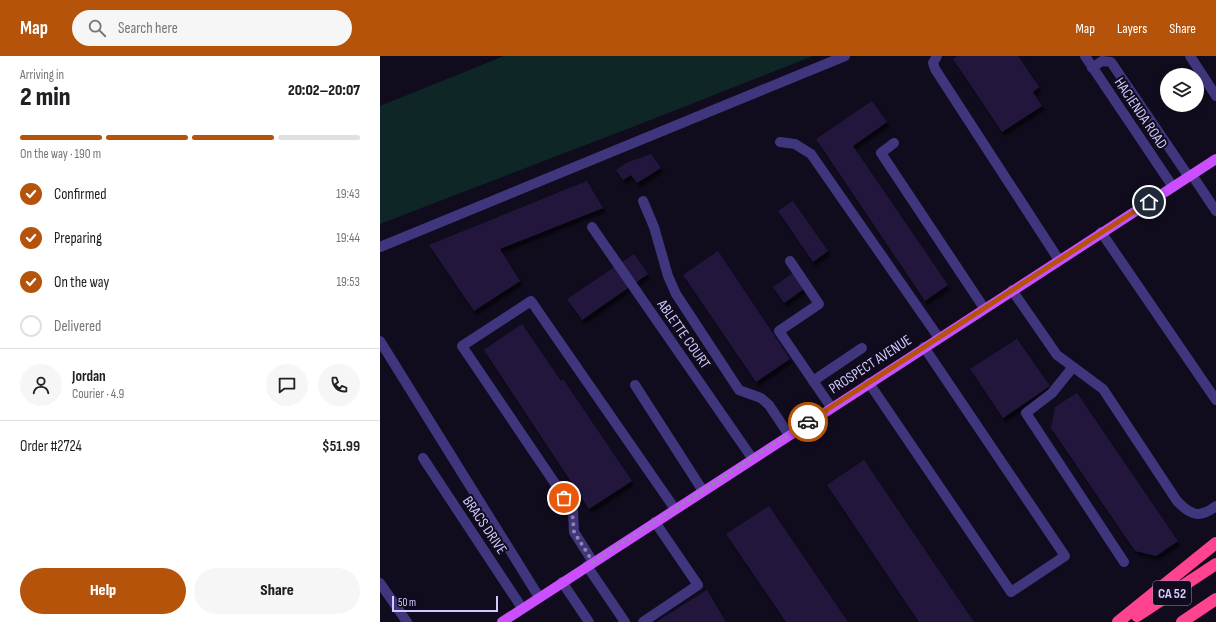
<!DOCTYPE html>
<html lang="en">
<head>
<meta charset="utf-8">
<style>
	:root { --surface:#fff; --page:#f6f6f6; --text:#202124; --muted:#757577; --line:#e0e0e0; --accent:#b45309 }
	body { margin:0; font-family:"Sofia Sans Condensed",sans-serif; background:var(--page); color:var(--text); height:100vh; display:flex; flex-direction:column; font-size:15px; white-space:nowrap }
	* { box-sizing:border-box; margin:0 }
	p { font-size:13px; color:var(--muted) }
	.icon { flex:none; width:22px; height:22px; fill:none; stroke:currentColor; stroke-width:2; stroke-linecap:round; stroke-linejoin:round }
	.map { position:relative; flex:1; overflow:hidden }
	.details { display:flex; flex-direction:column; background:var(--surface); width:380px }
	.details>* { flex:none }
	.controls { position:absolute; left:780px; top:12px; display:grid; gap:8px }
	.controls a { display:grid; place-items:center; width:44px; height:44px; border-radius:50%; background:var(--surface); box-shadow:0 2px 6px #0003; font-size:20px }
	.scale { position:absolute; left:12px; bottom:10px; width:106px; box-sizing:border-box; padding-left:4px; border:2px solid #d3c8ff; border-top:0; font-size:11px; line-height:14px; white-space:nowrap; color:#d3c8ff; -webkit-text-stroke:3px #100c1d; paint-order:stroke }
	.pin { position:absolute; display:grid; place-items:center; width:34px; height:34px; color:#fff; margin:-17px; border:2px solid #fff; border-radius:50%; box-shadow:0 1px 4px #0007 }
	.courier { position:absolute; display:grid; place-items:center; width:40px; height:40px; margin:-20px; border:3px solid #b45309; border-radius:50%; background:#fff; color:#222; box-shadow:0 1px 5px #0007 }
	.overview em { font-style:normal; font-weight:800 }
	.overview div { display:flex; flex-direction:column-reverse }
	.overview { display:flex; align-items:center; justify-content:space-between; height:68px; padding:0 20px }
	h1 { font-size:26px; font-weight:800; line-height:30px }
	.bar { display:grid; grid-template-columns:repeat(4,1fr); gap:6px 4px; align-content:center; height:48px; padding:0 20px }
	.bar i { height:5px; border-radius:3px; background:var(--line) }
	.bar .active { background:var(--accent) }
	.bar p { grid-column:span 4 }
	.line { display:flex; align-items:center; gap:10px; padding:0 20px; border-top:1px solid var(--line) }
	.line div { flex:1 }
	.round { display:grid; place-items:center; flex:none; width:42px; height:42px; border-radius:21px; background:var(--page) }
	ol { padding:0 20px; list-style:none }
	li { display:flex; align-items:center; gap:12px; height:44px }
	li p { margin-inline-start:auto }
	li .icon { padding:4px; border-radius:50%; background:var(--accent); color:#fff; stroke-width:4 }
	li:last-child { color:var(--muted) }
	li i { width:22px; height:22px; border:2px solid var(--line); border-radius:50% }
	.button { display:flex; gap:8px; margin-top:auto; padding:8px 20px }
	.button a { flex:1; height:46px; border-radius:24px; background:var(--accent); color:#fff; font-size:16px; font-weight:800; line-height:46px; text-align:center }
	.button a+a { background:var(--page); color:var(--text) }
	header { display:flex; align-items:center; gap:24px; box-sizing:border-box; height:56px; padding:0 20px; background:var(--accent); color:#fff }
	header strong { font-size:19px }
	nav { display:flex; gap:22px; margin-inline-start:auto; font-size:14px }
	.search { width:280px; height:36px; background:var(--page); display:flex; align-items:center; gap:10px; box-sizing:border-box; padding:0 14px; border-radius:22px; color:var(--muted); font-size:15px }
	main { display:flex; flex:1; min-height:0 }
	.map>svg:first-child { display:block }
	.green { fill:#0f2627 }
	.building { fill:#23183e; filter:url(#shadow) }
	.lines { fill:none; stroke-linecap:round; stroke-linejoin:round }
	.minor { stroke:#3f367d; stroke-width:10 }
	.major { stroke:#cb4fff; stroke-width:10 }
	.highway { stroke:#ff438e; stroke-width:12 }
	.done { stroke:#8f86b0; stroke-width:4; stroke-dasharray:0 7.2 }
	.route { stroke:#b45309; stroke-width:5 }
	.labels { text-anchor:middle; stroke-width:4; stroke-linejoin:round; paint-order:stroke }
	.shield { fill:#100c1d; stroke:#9890bb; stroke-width:1 }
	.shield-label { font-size:14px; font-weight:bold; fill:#d3c8ff }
	.street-label { font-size:15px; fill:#d3c8ff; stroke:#100c1d }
</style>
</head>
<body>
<header>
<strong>Map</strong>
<div class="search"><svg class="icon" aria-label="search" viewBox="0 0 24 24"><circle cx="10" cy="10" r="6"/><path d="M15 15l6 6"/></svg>Search here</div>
<nav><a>Map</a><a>Layers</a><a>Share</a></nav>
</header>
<main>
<section class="details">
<div class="overview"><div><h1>2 min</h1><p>Arriving in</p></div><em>20:02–20:07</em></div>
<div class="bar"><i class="active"></i><i class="active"></i><i class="active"></i><i></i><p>On the way · 190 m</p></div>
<ol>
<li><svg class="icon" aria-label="check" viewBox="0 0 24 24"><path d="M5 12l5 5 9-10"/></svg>Confirmed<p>19:43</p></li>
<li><svg class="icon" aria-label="check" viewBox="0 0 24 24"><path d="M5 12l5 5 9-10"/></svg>Preparing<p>19:44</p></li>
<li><svg class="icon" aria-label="check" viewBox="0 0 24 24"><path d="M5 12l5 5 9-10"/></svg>On the way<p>19:53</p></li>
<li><i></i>Delivered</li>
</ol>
<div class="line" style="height:72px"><a class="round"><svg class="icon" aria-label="person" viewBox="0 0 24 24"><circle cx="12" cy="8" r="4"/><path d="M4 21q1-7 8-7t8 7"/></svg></a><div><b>Jordan</b><p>Courier · 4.9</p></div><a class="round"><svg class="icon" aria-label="chat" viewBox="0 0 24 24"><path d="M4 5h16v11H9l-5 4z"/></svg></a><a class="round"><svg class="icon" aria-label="phone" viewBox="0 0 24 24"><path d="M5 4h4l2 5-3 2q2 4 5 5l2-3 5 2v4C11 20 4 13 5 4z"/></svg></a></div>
<div class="line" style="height:52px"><div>Order #2724</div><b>$51.99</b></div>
<div class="button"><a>Help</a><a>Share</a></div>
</section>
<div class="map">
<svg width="836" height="566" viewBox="0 0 836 566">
	<defs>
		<filter id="shadow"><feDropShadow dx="2.5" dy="4.5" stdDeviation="1" flood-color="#0009"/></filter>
	</defs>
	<rect width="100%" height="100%" fill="#100c1d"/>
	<path class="green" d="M124 0H433L268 65 0 168V50Z"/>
	<g class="building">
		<path d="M577 0H638L659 31 653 36 662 50 622 76 573 3Z"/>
		<path d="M492 45 507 66 473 90 568 229 545 245 436 83Z"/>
		<path d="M271 98 281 112 257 127 251 119 243 124 236 114 246 107Z"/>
		<path d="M207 125 223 152 120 193 140 225 94 255 49 189Z"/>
		<path d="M413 145 448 195 433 206 398 155Z"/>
		<path d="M338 195 410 303 376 326 303 219Z"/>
		<path d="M254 198 268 218 202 264 187 243Z"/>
		<path d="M413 217 424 233 404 247 393 231Z"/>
		<path d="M142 268 181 325 183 323 252 425 209 453 104 294Z"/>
		<path d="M637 283 670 330 623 362 590 313Z"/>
		<path d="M697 337 798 485 776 500 755 495 671 372 675 351Z"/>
		<path d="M484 404 594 566H539L447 429Z"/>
		<path d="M389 450 468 566H406L346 478Z"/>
		<path d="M327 534 346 566H276Z"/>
	</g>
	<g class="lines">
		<g class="minor">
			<path d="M557 0 553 7 555 13 679 204"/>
			<path d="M705 0 793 131"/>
			<path d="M810 0 836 40"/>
			<path d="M712 12 722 5 731 6 809 121"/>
			<path d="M400 86 415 88 431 98 559 282"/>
			<path d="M514 87 501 97 604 252"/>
			<path d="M812 119 836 155"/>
			<path d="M263 145 274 171 288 220 296 238 359 334 381 342 389 349 409 379"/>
			<path d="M212 171 372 402"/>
			<path d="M721 176 836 344"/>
			<path d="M0 191 465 0"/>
			<path d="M410 205 439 248 399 275 451 351"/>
			<path d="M632 234 677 299 723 333 797 445C810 459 820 463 836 450"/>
			<path d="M0 285 159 541"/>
			<path d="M693 311 672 337 646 357 744 506"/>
			<path d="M433 325 482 292"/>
			<path d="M489 327 631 536 685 500 544 291"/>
			<path d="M255 329 323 435"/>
			<path d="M43 402 142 552"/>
			<path d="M213 506 194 476 193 454 82 290 151 245 295 453"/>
			<path d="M207 510 245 566"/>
			<path d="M182 526 209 566"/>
			<path d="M0 527 27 566"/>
			<path d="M263 566 318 529 275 466"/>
		</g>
		<path class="major" d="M122 566 836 103"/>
		<g class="highway">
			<path d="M757 560 836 508"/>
			<path d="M738 566 836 487"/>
			<path d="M802 566 836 543"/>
		</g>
	</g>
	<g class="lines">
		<path class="done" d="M184 442 192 454 194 476 213 506 428 366"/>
		<path class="route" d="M428 366 769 146"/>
	</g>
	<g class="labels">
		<rect class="shield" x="773" y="525" width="38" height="24" rx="3"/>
		<g class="shield-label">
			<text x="792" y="542">CA 52</text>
		</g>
		<g class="street-label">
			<text transform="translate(761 57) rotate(56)" y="5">HACIENDA ROAD</text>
			<text transform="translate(304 278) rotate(55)" y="5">ABLETTE COURT</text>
			<text transform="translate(490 308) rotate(-33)" y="5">PROSPECT AVENUE</text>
			<text transform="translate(105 469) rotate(56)" y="5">BRACS DRIVE</text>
		</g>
	</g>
</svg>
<div class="controls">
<a><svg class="icon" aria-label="layers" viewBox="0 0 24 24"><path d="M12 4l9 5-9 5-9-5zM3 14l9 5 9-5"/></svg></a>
</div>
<div class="scale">50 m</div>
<div class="pin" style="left:184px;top:442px;background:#ea580c"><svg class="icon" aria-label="bag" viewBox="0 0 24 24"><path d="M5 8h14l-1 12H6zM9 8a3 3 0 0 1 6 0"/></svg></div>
<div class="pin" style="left:769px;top:146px;background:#1f2937"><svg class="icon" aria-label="home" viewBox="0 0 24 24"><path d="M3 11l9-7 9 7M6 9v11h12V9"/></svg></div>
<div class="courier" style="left:428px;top:366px"><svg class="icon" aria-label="car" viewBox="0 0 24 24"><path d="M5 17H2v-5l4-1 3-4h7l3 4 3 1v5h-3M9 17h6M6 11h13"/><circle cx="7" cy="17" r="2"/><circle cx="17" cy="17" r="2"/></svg></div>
</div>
</main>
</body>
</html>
